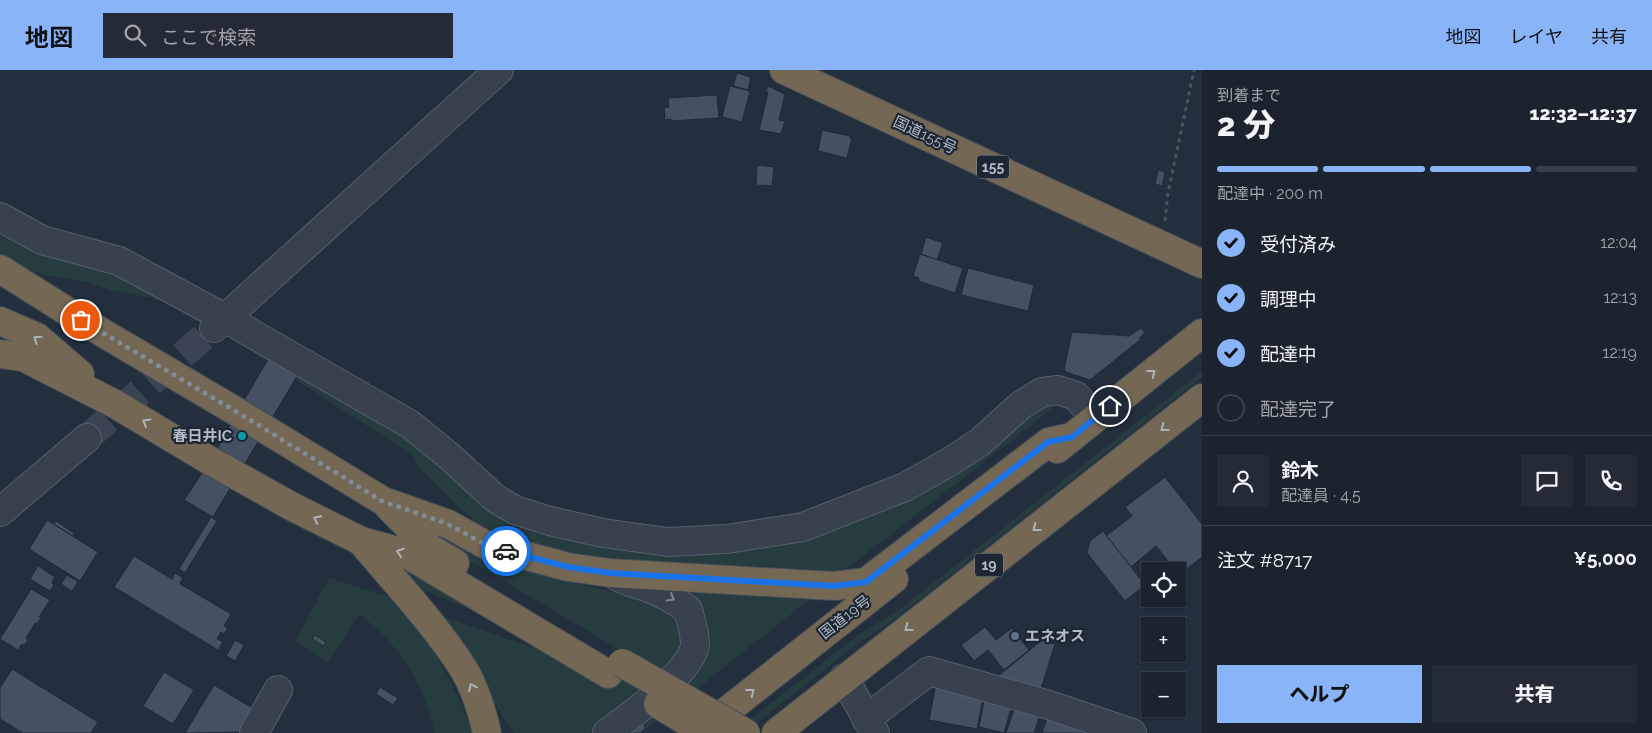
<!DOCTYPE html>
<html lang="ja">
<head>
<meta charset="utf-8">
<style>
	:root { --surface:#1b232e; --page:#242b36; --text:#f1f3f6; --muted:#a0a4aa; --line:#39404a; --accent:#8ab4f8 }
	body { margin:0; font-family:Raleway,"Noto Sans JP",sans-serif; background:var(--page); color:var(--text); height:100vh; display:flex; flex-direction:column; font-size:19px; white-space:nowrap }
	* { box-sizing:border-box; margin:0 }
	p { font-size:16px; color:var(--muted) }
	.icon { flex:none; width:28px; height:28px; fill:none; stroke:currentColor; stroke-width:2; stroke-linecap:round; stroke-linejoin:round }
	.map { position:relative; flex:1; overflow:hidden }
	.drawer { display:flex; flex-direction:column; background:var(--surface); width:450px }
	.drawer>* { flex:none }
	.controls { position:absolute; left:1141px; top:492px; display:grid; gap:10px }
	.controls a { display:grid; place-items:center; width:45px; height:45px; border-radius:0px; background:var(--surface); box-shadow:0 1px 4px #0004,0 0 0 1px var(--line); font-size:25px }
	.pin { position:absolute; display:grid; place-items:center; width:42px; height:42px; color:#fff; margin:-21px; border:2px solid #fff; border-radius:50%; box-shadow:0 1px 5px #0007 }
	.courier { position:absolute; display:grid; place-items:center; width:50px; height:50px; margin:-25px; border:4px solid #1a73e8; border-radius:50%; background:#fff; color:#222; box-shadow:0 1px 6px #0007 }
	.head em { font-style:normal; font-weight:800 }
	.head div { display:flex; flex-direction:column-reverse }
	.head { display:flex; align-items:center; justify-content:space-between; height:85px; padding:0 15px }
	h1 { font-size:32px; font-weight:800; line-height:38px }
	.bar { display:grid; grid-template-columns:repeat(4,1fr); gap:8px 5px; align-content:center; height:60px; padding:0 15px }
	.bar i { height:6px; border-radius:4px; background:var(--line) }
	.bar .current { background:var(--accent) }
	.bar p { grid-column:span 4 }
	.line { display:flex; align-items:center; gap:12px; padding:0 15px; border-top:1px solid var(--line) }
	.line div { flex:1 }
	.round { display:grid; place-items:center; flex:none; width:52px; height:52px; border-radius:0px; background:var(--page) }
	ol { padding:0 15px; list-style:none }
	li { display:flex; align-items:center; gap:15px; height:55px }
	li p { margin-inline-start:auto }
	li .icon { padding:5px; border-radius:50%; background:var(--accent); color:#111; stroke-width:4 }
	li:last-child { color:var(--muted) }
	li i { width:28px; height:28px; border:2px solid var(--line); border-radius:50% }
	.button { display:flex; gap:10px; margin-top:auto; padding:10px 15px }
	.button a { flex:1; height:58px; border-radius:0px; background:var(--accent); color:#111; font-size:20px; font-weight:800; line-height:58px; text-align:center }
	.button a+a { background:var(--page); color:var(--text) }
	header { display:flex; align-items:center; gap:30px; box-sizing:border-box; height:70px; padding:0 25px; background:var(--accent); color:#111 }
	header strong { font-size:24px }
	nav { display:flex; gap:28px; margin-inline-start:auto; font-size:18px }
	.search { width:350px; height:45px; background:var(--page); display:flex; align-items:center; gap:12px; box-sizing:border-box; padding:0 18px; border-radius:0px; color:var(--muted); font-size:19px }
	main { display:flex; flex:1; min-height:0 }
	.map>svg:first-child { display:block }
	.green { fill:#263c3f }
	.building { fill:#455162; stroke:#1f2835 }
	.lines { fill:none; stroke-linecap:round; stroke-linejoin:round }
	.minor-tunnel { stroke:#3a4453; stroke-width:28; stroke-dasharray:28 14; stroke-linecap:butt }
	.minor-casing { stroke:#565f6c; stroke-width:30 }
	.highway-casing { stroke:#434c59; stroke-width:30 }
	.path { stroke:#44595c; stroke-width:3; stroke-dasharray:4 4; stroke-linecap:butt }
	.minor { stroke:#38414e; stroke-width:28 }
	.highway { stroke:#746855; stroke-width:28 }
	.highway-bridge-casing { stroke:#434c59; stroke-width:30; stroke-linecap:butt }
	.highway-bridge { stroke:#746855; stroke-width:28 }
	.oneway { stroke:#aeb4bd }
	.oneway2 { stroke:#7c8592 }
	.done { stroke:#828b98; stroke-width:5; stroke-dasharray:0 9 }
	.route { stroke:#1a73e8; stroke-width:6 }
	.culture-dot { fill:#0f9aa8; stroke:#1d2633; stroke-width:2 }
	.service-dot { fill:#5c6f8a; stroke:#1d2633; stroke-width:2 }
	.labels { text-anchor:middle; stroke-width:4.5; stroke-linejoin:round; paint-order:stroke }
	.shield { fill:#1d2633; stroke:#878f9c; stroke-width:1 }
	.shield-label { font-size:14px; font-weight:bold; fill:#b4bcc9 }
	.street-label { font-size:15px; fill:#b4bcc9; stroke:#1d2633 }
	.poi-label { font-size:15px; font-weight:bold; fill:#b4bcc9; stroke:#1d2633; text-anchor:end }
</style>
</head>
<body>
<header>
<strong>地図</strong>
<div class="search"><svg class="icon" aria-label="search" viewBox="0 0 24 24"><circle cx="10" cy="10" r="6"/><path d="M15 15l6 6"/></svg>ここで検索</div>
<nav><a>地図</a><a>レイヤ</a><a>共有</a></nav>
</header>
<main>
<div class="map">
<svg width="1202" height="663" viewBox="0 0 1202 663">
	<rect width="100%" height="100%" fill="#242f3e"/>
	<g class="green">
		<path d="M0 158 119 198 201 249 153 228 114 221 87 212 44 205 14 193 0 185Z"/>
		<path d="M225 264 245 265 549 457 805 464 1030 337 1063 330 843 502 612 489 564 484 529 476 479 454 461 439 417 396 414 386Z"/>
		<path d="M1202 301V307L891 552 860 572 744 663H733L858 565 900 539Z"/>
		<path d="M436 468 473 483 533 503 658 533 675 540 683 569 677 587 667 600 589 663H514L435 544 564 588 635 589 435 470Z"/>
		<path d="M402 492 495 550 414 516 405 502Z"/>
		<path d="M329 508 387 526 398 535 427 570 449 608 469 652 472 663H435C421 610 402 578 359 544L328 593 295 572Z"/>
		<path d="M684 519 814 526 641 663H623L685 613 693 531Z"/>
	</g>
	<g class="building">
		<path d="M737 3 751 7 748 20 733 16Z"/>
		<path d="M730 16 750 21 742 52 722 47Z"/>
		<path d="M768 16 785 24 779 50 785 51 781 64 759 60 768 22H766Z"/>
		<path d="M717 25 719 48 671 51V49L665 50 664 38 669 37 668 28Z"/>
		<path d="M822 60 850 66V68H852L847 88 818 81Z"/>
		<path d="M757 95 774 97 772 116 756 115Z"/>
		<path d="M1158 100 1165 102 1162 116 1155 114Z"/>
		<path d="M926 167 943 173 937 190 921 184Z"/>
		<path d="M920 184 963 198 955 223 918 211 919 208 913 206Z"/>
		<path d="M968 198 1034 215 1028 241 961 225Z"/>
		<path d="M1141 258 1145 263 1139 268 1141 269 1090 310 1066 302 1064 299 1072 262 1129 266Z"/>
		<path d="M270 286 299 303 213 447 184 430 211 390 237 342Z"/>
		<path d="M1165 407 1202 454V487L1179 505 1178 501H1176L1156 476 1131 497 1106 466 1132 446 1125 437Z"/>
		<path d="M211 447 217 451 185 503 179 499Z"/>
		<path d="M47 450 98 482 80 511 29 479Z"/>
		<path d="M56 451 74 463 73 466 54 454Z"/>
		<path d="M1103 461 1145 515 1125 531 1087 483 1090 471Z"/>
		<path d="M134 486 172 509 175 503 183 508 180 514 231 544 224 556 228 558 224 564 221 562 217 569 223 572 218 580 114 517Z"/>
		<path d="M38 496 55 507 52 513 54 515 50 521 30 509Z"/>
		<path d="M67 505 78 512 72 521 61 514Z"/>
		<path d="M31 519 50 530 39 547 41 548 37 554 35 553 26 568 28 570 24 576 22 574 18 580 0 569Z"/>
		<path d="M985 557 996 570 1012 558 1029 580 1004 600 988 580 974 591 961 575Z"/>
		<path d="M315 565 326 572 323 576 312 569Z"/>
		<path d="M1043 569 1045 571 1055 574 1040 622 997 607Z"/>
		<path d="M235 570 244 575 235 591 226 586Z"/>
		<path d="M12 599 98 652 91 663H23L0 649V618Z"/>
		<path d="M164 602 194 620 173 654 143 636Z"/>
		<path d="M936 614 984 623 977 659 929 650Z"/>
		<path d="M214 615 254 639 242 662 185 663Z"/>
		<path d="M380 617 398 628 393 635 376 624Z"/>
		<path d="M985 625 1013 632 1004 663 979 657Z"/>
		<path d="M1016 633 1041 642 1034 663H1006Z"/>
		<path d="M1048 645 1104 663H1042Z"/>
		<path d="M642 653 646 658 640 663H631Z"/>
	</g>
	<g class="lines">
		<path class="minor-tunnel" d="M87 368 214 258"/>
		<defs>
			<g id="minor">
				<path d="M0 147 42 170 119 191 225 248 411 355 449 386 496 429 515 440 550 451 603 463 668 472 727 469 803 457 905 417 951 391 980 372 1021 335 1042 322 1058 320 1076 326 1095 348"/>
				<path d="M214 258 499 0"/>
				<path d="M0 442 87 368"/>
				<path d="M844 608 875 663"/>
				<path d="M866 649 929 601 1049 635 1132 663"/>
				<path d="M254 663 278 620"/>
				<path d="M607 663C628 648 694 600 695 574 695 563 691 551 688 540 675 530 662 523 646 517 635 513 626 512 616 506"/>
			</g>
			<g id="highway">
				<path d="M784 0 1202 194"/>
				<path d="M0 199 81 250 237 342 383 431 448 454 486 475 568 497 610 503 834 516 866 512 1049 372 1072 367"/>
				<path d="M0 251 37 267 80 304"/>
				<path d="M0 284 23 287 115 334 207 389 291 436 361 471 405 483 608 604"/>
				<path d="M1057 379 1202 263"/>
				<path d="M389 437 431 479 455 493"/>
				<path d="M361 471C395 512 434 553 463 598 475 618 482 641 487 663"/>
				<path d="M700 662 894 509"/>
				<path d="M776 663 1202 328"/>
			</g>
		</defs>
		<use href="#minor" class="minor-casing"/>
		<use href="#highway" class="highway-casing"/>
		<path class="path" d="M1165 151 1168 123 1194 0"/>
		<use href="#minor" class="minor"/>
		<use href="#highway" class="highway"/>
		<defs>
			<g id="highway-bridge">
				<path d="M622 593 746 663"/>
				<path d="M658 634 706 663"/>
			</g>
		</defs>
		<use href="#highway-bridge" class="highway-bridge-casing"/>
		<use href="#highway-bridge" class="highway-bridge"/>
	</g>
	<defs><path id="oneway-chevron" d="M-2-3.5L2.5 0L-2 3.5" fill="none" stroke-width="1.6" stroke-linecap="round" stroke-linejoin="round" transform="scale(1.25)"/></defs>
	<g class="oneway">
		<use href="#oneway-chevron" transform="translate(37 269) rotate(-146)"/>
		<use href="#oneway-chevron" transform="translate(1152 303) rotate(-38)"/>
		<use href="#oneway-chevron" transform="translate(146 352) rotate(-149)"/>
		<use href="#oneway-chevron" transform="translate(1164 358) rotate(142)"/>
		<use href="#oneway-chevron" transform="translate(317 449) rotate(-154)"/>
		<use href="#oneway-chevron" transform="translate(1036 458) rotate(142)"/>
		<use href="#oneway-chevron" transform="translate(400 482) rotate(-161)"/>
		<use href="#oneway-chevron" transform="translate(908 558) rotate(142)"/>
		<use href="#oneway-chevron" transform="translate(472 617) rotate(-115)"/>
		<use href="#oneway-chevron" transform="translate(751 622) rotate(-38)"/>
	</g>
	<use class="oneway2" href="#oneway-chevron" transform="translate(671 528) rotate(30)"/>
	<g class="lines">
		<path class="done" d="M81 250 237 342 382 431 448 454 486 475 506 481"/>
		<path class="route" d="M506 481 568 497 610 503 834 516 866 512 1048 372 1072 367 1110 336"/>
	</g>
	<circle class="culture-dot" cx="242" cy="366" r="5"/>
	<circle class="service-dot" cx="1015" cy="566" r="5"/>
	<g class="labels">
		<g class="shield">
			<rect x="977" y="85.5" width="32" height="23" rx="4"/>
			<rect x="975" y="483.5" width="28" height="23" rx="4"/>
		</g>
		<g class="shield-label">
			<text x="993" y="102">155</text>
			<text x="989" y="500">19</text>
		</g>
		<g class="street-label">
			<text transform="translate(925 65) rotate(25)" y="5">国道155号</text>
			<text transform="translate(845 547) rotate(-38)" y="5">国道19号</text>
		</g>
		<g class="poi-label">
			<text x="232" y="371">春日井IC</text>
			<text x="1025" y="571" text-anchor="start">エネオス</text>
		</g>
	</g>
</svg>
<div class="controls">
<a><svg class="icon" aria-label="locate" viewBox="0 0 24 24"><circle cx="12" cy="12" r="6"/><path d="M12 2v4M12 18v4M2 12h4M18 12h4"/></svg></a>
<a>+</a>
<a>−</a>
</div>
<div class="pin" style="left:81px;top:250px;background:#ea580c"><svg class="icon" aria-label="bag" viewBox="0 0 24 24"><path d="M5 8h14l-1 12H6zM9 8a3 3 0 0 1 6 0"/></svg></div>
<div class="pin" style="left:1110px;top:336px;background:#1f2937"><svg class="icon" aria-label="home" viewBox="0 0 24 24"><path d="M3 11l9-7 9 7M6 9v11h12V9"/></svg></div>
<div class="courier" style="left:506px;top:481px"><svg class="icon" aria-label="car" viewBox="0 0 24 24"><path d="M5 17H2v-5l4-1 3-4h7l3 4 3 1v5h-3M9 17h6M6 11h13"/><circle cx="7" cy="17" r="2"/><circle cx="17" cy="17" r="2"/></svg></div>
</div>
<section class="drawer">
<div class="head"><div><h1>2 分</h1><p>到着まで</p></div><em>12:32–12:37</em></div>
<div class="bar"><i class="current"></i><i class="current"></i><i class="current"></i><i></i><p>配達中 · 200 m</p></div>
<ol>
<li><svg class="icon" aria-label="check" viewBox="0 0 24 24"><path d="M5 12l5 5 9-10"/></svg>受付済み<p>12:04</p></li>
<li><svg class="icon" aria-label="check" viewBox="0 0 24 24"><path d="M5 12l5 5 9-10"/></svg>調理中<p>12:13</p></li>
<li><svg class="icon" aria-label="check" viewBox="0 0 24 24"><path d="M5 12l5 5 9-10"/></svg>配達中<p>12:19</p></li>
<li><i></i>配達完了</li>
</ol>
<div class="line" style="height:90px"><a class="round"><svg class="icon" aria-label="person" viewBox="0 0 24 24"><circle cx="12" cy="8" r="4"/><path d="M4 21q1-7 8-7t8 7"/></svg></a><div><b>鈴木</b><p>配達員 · 4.5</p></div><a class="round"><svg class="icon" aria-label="chat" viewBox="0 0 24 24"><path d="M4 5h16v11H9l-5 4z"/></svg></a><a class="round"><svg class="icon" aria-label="phone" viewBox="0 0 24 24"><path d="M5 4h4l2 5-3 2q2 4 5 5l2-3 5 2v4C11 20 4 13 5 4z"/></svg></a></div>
<div class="line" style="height:65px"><div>注文 #8717</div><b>¥5,000</b></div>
<div class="button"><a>ヘルプ</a><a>共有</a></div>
</section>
</main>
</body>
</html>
